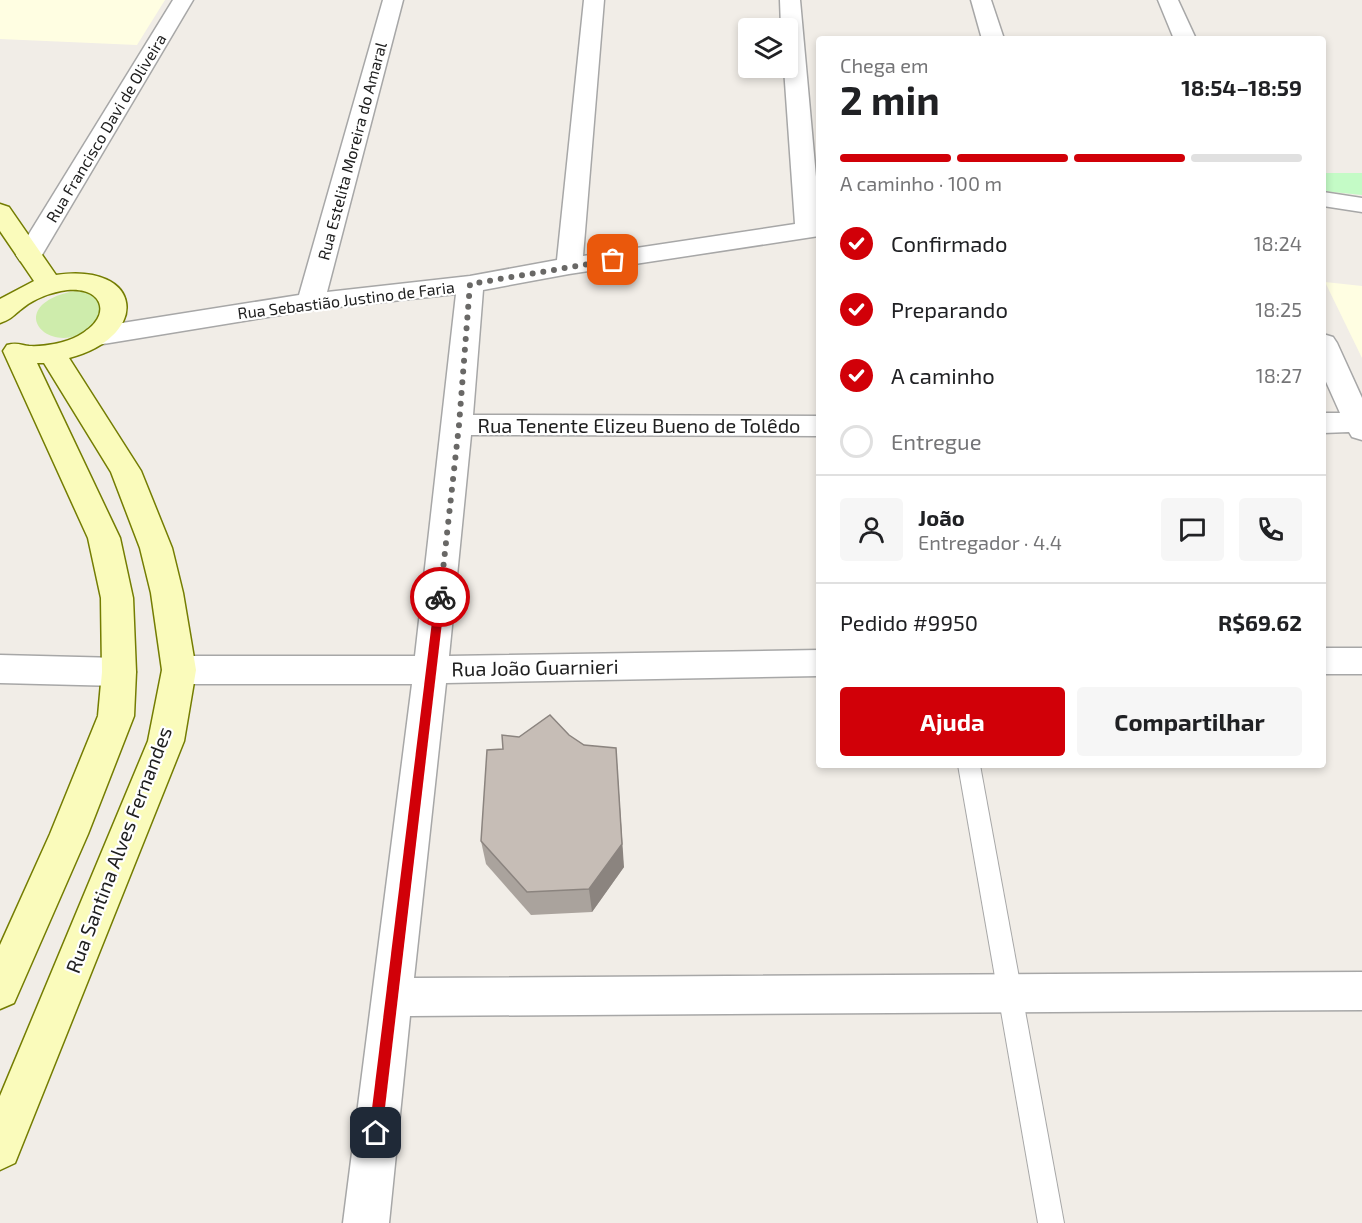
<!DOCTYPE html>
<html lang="pt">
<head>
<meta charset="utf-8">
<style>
	:root { --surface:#fff; --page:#f6f6f6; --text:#202124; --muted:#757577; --line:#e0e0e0; --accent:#d10008 }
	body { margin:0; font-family:"Exo 2",sans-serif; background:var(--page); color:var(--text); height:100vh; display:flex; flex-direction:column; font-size:22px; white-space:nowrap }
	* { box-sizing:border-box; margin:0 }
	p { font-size:20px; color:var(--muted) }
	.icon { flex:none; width:33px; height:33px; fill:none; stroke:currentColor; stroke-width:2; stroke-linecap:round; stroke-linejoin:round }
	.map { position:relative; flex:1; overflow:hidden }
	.side { position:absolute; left:816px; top:36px; width:510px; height:732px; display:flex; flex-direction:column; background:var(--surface); border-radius:6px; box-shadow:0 3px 9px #0003 }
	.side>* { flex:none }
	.tools { position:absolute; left:738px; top:18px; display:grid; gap:12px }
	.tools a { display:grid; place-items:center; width:60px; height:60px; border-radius:6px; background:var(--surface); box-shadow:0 3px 9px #0003; font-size:30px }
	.pin { position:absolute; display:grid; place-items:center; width:51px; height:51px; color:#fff; margin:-26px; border-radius:12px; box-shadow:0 3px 9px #0006 }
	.courier { position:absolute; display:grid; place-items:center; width:60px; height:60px; margin:-30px; border:4px solid #d10008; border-radius:50%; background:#fff; color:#222; box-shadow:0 2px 8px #0007 }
	.summary em { font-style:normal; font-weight:700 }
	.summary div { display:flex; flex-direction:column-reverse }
	.summary { display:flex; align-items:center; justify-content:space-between; height:102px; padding:0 24px }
	h1 { font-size:39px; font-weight:700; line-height:45px }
	.bar { display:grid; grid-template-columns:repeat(4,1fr); gap:9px 6px; align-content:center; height:72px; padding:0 24px }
	.bar i { height:8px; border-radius:4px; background:var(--line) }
	.bar .on { background:var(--accent) }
	.bar p { grid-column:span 4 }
	.line { display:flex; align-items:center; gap:15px; padding:0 24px; border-top:2px solid var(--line) }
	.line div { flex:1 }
	.round { display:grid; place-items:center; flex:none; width:63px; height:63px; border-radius:6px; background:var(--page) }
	ol { padding:0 24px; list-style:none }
	li { display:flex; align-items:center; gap:18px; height:66px }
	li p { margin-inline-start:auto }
	li .icon { padding:6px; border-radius:50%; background:var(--accent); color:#fff; stroke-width:4 }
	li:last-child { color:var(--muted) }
	li i { width:33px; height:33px; border:3px solid var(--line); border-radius:50% }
	.cta { display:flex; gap:12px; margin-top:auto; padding:12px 24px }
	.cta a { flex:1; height:69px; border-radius:6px; background:var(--accent); color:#fff; font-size:24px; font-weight:700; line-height:69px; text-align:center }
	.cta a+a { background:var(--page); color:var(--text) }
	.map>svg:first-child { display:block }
	.education { fill:#fffee2 }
	.grass { fill:#ceecac }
	.park { fill:#c4fbc6 }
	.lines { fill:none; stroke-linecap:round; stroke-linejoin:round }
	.lane-casing { stroke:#a7a7a7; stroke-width:2 }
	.street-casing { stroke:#a7a7a7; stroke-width:3 }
	.secondary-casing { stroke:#747d02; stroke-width:3 }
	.lane { fill:#fff; fill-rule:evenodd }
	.street { fill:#fff; fill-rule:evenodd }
	.secondary { fill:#fafbbb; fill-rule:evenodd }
	.wall { fill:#aaa39d }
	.shaded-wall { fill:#8b847f }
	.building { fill:#c6bdb6; stroke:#8b847f; stroke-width:1.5 }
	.route { fill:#d10008 }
	.done { stroke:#696866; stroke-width:6; stroke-dasharray:0 10.8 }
	.labels { text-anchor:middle; stroke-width:4.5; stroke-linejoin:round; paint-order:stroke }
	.far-street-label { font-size:16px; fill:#202020; stroke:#fff }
	.street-label { font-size:20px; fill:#202020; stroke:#fff }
</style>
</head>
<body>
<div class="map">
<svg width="1362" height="1223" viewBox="0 0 1362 1223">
	<rect width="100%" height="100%" fill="#f1ede7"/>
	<g class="education">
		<path d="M0 0H165L137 45 0 39Z"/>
		<path d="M1325 282 1362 286V358Z"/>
	</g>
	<path class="grass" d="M74 291 96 294 105 313C101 317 97 323 92 327 50 361 0 306 74 291Z"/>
	<path class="park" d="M1323 173H1362V195L1323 191Z"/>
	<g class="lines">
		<defs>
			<path id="lane" d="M958 765H980L1064 1223H1038Z"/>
			<g id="street">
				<path d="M173 0H193L42 255 38 261 29 263 20 261 16 255Z"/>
				<path d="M383 0H403L327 292 470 276 557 260 584 0H604L583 256 795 224 784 68H788V28H781L780 0H800L819 210V236L569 274 483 290 473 415 819 416V436L471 435 449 656 819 650V676L446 683 414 978 1362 972V1010L410 1016 389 1223H343L412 684H179L167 680 162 670 167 660 179 656H415L456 294 311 310 97 345 87 342 83 336 87 330 97 327 299 295Z"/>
				<path d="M971 0H991L1004 39H982Z"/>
				<path d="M1158 0H1178L1196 39H1174Z"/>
				<path d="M1323 192 1362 198V212L1323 206Z"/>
				<path d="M1323 334 1333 337 1337 343 1362 398V440L1352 437 1349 432 1323 433V413H1340L1323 375Z"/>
				<rect x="1323" y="648" width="39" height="26"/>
				<path d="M0 655 119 658 131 662 136 672 131 682 119 686 0 683Z"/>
			</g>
			<path id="secondary" d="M0 204 9 207 56 275C143 262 152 336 69 358L141 471 172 548 183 593 196 670 184 741 15 1163 0 1170V1096L148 741 162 670 151 593 140 548 111 472 44 363H37L120 538 133 598 136 672 134 716 88 834 14 1003 0 1009V945L50 834 98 716 102 672 101 598 88 538 3 351 7 345C17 342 21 345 29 346 44 347 65 343 78 336 117 315 101 283 61 291 46 294 30 301 19 311 12 317 9 320 0 323V299L34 281 0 231Z"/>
		</defs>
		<use href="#lane" class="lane-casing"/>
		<use href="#street" class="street-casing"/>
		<use href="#secondary" class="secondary-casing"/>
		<use href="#lane" class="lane"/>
		<use href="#street" class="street"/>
		<use href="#secondary" class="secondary"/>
	</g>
	<path class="wall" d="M519 737 624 867 592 912 531 915 486 864 481 841 503 749Z"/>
	<path class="shaded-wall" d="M616 748 624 867 592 912 589 889Z"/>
	<path class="building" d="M550 715 569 735 584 745 616 748 622 844 589 889 527 892 481 841 487 750 503 749 502 735 519 737Z"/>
	<path class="route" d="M440 594 445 597 382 1133 380 1137 376 1139 371 1137 369 1133 435 597Z"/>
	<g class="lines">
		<path class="done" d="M440 597 459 425 470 284 613 260"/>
	</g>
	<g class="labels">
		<g class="far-street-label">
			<text transform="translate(106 128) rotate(-59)" y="6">Rua Francisco Davi de Oliveira</text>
			<text transform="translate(352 151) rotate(-75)" y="6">Rua Estelita Moreira do Amaral</text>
			<text transform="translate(346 300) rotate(-7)" y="6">Rua Sebastião Justino de Faria</text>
		</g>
		<g class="street-label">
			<text x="639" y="433">Rua Tenente Elizeu Bueno de Tolêdo</text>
			<text transform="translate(535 668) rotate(-1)" y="7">Rua João Guarnieri</text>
			<text transform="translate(119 850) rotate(-69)" y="7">Rua Santina Alves Fernandes</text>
		</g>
	</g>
</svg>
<div class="tools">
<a><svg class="icon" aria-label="layers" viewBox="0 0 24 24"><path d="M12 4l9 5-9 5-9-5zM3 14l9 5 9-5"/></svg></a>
</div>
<div class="pin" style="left:613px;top:260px;background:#ea580c"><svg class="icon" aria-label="bag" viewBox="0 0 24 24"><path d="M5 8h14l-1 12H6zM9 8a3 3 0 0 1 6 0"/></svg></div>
<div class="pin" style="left:376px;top:1133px;background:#1f2937"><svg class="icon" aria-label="home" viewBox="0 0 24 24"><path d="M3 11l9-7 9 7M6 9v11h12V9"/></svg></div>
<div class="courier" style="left:440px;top:597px"><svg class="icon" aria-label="bike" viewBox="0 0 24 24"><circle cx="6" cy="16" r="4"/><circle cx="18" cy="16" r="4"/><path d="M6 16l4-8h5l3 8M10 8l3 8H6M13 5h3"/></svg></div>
<section class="side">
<div class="summary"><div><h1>2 min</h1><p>Chega em</p></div><em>18:54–18:59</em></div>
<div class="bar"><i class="on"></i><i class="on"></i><i class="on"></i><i></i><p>A caminho · 100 m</p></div>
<ol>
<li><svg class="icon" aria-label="check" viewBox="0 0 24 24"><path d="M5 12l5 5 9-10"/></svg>Confirmado<p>18:24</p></li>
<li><svg class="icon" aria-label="check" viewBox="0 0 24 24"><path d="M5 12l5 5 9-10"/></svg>Preparando<p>18:25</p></li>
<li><svg class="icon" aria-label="check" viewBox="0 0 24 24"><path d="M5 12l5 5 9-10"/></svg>A caminho<p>18:27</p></li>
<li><i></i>Entregue</li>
</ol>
<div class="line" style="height:108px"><a class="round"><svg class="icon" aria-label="person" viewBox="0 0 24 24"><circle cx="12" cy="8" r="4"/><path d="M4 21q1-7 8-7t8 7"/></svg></a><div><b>João</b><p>Entregador · 4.4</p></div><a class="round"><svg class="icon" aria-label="chat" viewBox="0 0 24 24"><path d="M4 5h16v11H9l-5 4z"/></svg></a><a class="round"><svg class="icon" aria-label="phone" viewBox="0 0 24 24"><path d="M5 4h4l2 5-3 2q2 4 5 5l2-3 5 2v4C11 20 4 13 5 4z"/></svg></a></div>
<div class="line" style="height:78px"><div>Pedido #9950</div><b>R$69.62</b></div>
<div class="cta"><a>Ajuda</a><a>Compartilhar</a></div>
</section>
</div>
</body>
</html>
